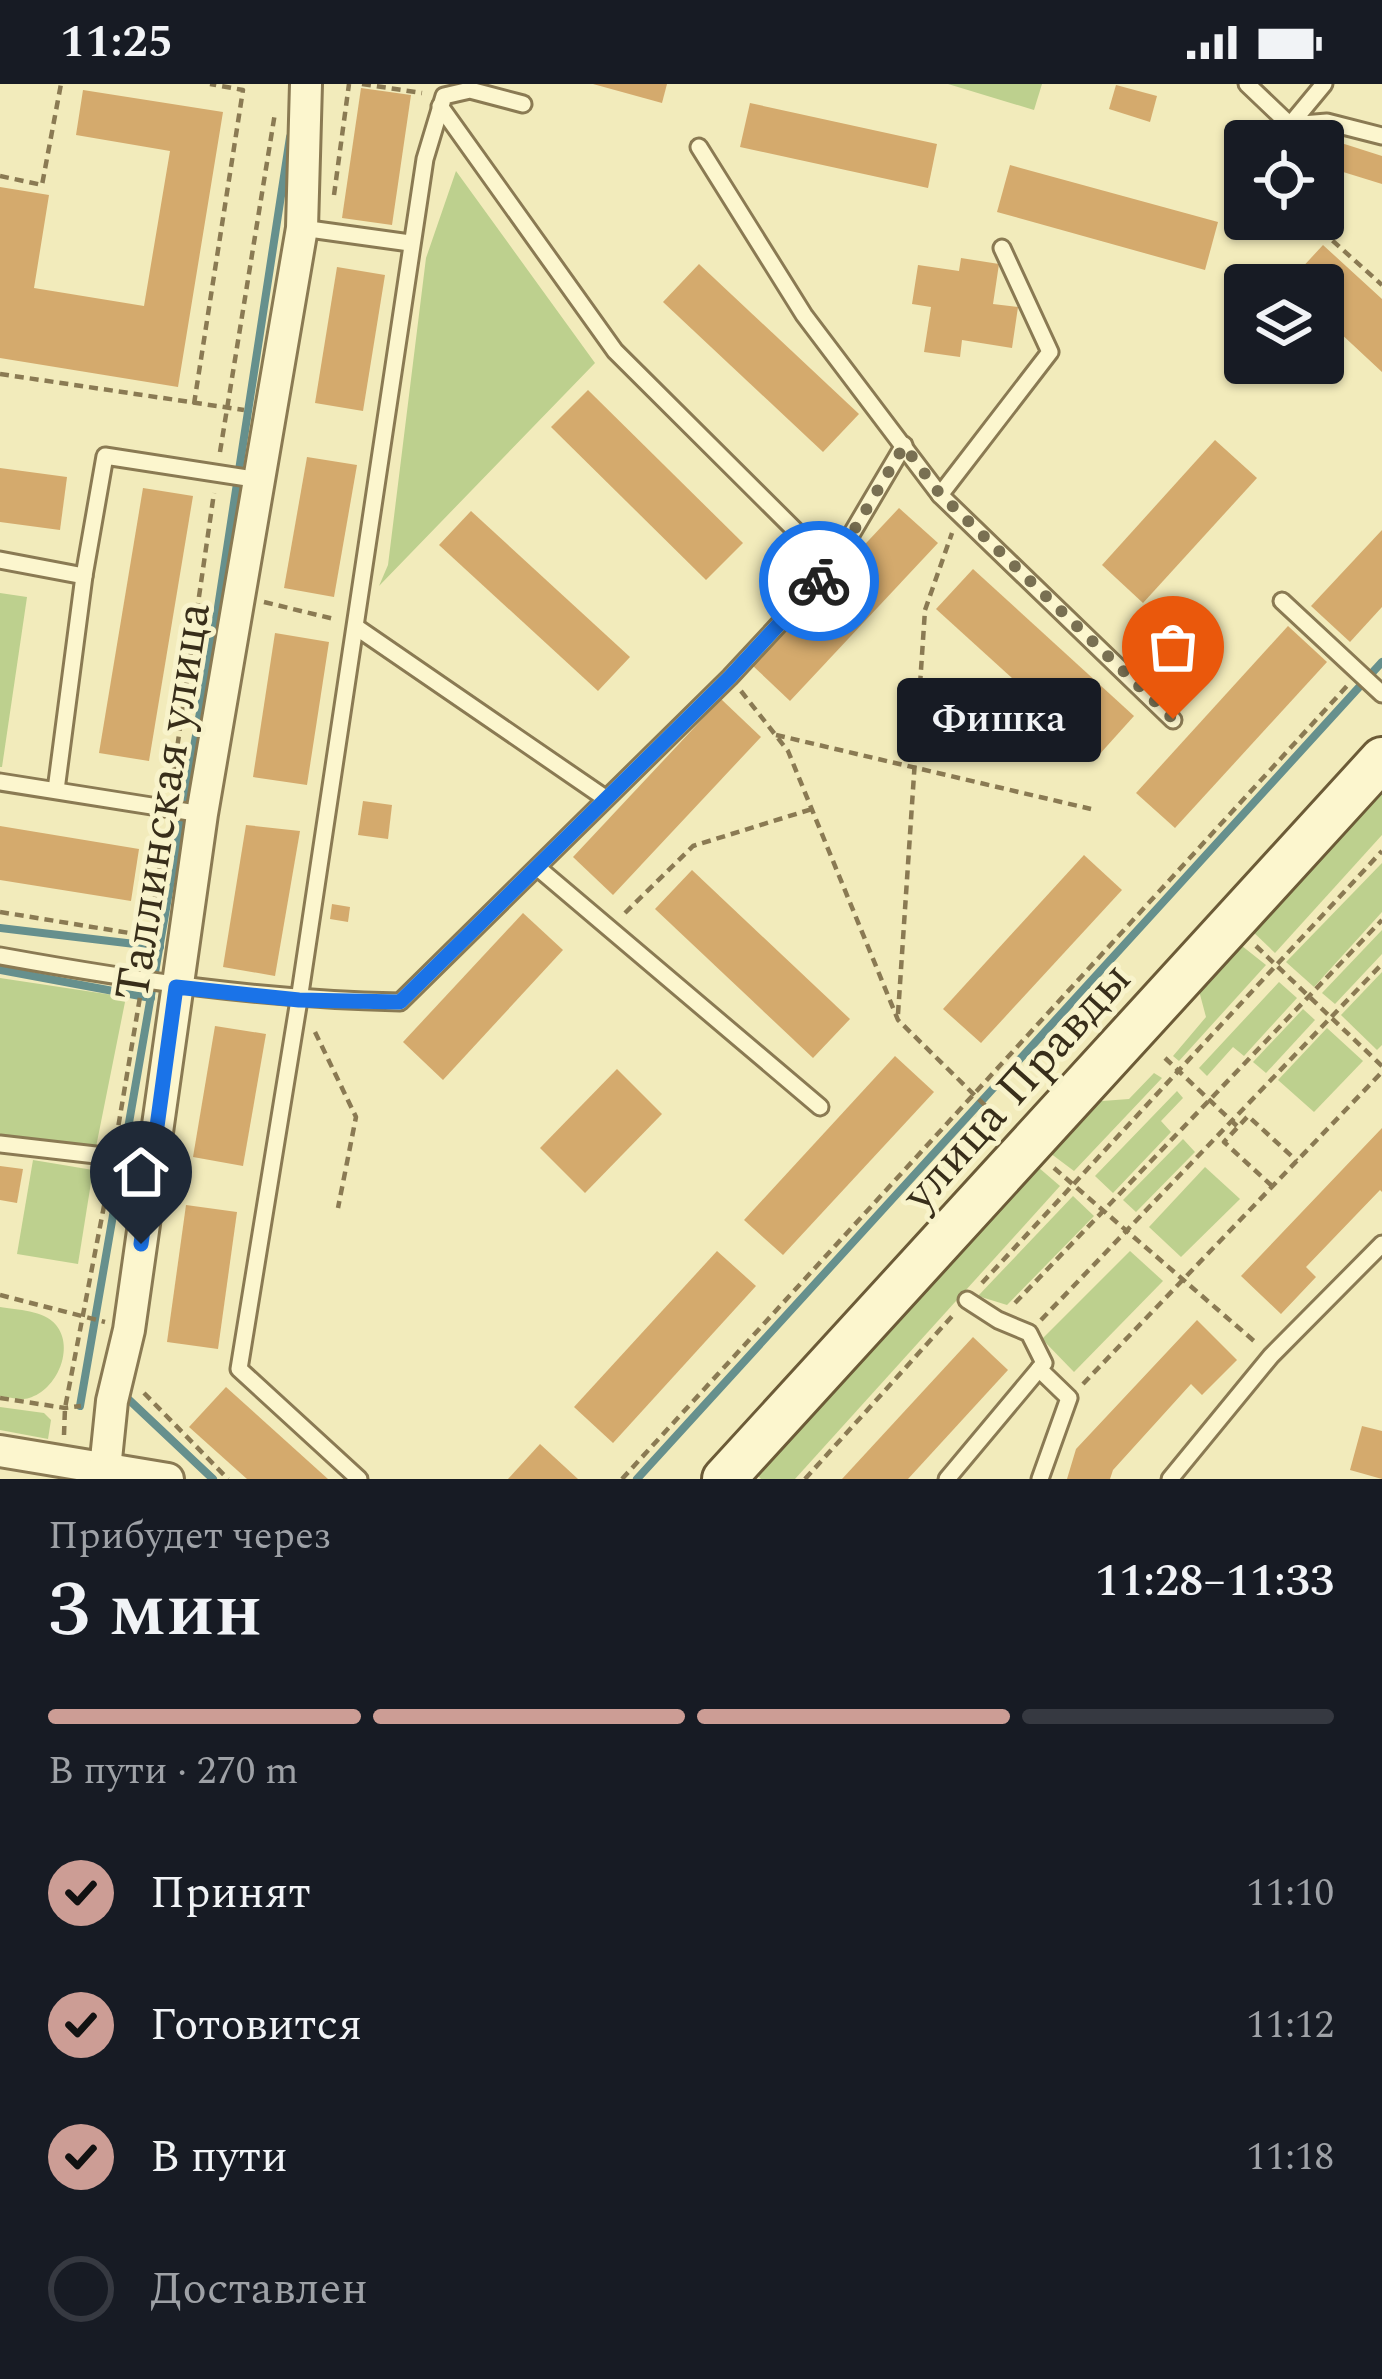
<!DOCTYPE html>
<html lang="ru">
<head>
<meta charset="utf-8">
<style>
	:root { --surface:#171b24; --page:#20242c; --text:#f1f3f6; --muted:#9ea1a6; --line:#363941; --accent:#cc9d95 }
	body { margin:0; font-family:Spectral,serif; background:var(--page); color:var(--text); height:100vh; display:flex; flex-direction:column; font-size:45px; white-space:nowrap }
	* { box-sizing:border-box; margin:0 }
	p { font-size:39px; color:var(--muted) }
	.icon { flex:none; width:66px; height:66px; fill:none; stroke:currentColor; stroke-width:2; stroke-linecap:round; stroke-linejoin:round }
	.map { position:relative; height:1395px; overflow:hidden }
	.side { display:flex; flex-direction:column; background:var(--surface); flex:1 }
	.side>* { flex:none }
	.buttons { position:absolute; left:1224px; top:36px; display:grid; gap:24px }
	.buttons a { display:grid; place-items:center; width:120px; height:120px; border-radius:12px; background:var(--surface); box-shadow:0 3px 9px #0004; font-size:60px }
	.pin { position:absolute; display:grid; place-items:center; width:102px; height:102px; color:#fff; margin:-123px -51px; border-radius:50% 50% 50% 0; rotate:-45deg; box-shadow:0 0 12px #0007 }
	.pin .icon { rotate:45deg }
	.courier { position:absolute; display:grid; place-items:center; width:120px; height:120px; margin:-60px; border:9px solid #1a73e8; border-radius:50%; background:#fff; color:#222; box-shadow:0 3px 15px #0007 }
	.bubble { position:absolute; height:84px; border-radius:12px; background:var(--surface); box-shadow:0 3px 9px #0004; font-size:39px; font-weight:600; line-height:84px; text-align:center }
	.summary em { font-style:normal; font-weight:600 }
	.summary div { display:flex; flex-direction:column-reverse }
	.summary { display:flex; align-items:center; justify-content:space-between; height:204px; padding:0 48px }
	h1 { font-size:78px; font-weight:600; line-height:90px }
	.bar { display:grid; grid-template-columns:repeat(4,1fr); gap:18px 12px; align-content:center; height:144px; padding:0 48px }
	.bar i { height:15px; border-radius:9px; background:var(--line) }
	.bar .current { background:var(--accent) }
	.bar p { grid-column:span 4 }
	ol { padding:0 48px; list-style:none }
	li { display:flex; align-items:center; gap:36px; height:132px }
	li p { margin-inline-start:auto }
	li .icon { padding:12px; border-radius:50%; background:var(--accent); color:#111; stroke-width:4 }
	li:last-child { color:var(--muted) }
	li i { width:66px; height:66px; border:6px solid var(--line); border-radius:50% }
	.status { display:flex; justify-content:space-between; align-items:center; height:84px; padding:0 60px; background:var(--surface); direction:ltr }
	.status svg { height:33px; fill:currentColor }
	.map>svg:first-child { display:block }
	.green { fill:#bdd08e }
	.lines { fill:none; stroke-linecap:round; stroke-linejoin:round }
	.stream { stroke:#66908d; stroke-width:8 }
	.building { fill:#d4aa6d }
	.lane-casing { stroke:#8a7a53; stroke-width:21 }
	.street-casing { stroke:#8a7a53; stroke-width:36 }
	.secondary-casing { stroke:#6c5b37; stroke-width:48 }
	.path { stroke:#8a7a53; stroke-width:4.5; stroke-dasharray:9 6; stroke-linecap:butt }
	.lane { stroke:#fcf6ce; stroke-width:15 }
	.street { stroke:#fcf6ce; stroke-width:30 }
	.secondary { stroke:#fcf6ce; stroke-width:42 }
	.done { stroke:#797052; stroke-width:12; stroke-dasharray:0 21.6 }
	.route { stroke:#1a73e8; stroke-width:15 }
	.labels { text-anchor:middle; stroke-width:10; stroke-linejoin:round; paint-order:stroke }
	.street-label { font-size:48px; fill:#382e1a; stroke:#f8f3cb }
</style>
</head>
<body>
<div class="status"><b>11:25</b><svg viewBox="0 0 49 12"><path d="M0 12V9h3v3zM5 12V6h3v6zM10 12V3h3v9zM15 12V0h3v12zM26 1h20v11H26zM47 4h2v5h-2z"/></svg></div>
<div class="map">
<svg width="1382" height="1395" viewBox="0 0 1382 1395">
	<rect width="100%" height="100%" fill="#f2ebbb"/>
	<g class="green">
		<path d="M948 0H1042L1034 26Z"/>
		<path d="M456 87 595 279 379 502 388 481 426 174Z"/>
		<path d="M0 509 27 513 2 683H0Z"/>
		<path d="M1382 699V751L1275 869 1249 844Z"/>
		<path d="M1382 779V828L1314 903 1286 878Z"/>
		<path d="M1382 846V870L1335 920 1322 909Z"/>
		<path d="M1237 858 1266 881 1179 977 1173 972 1206 933 1198 903Z"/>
		<path d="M1382 888V961L1377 966 1341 931Z"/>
		<path d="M0 894 126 913 96 1063 0 1050Z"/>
		<path d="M1279 898 1297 914 1244 972 1233 963 1207 992 1199 984Z"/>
		<path d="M1303 925 1315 936 1266 989 1253 978Z"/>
		<path d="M1327 944 1363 977 1314 1028 1278 996Z"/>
		<path d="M1154 989 1162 994 1074 1087 1046 1066 1089 1018 1129 1015Z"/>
		<path d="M1177 1007 1183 1014 1161 1037 1171 1048 1113 1109 1095 1092Z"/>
		<path d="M1183 1055 1195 1068 1136 1128 1123 1116Z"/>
		<path d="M33 1076 93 1086 78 1180 17 1170Z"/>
		<path d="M1031 1077 1060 1102 795 1395H761L755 1389Z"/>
		<path d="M1205 1083 1240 1115 1181 1173 1149 1143Z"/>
		<path d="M1073 1112 1094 1132 1007 1221 978 1212Z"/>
		<path d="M1130 1167 1163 1197 1074 1288 1042 1255Z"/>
		<path d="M0 1223C17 1226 44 1226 56 1241 75 1264 57 1306 29 1314 21 1317 9 1313 0 1312Z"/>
		<path d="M0 1323 44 1329 51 1336 48 1355 0 1346Z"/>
	</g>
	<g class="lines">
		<g class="stream">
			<path d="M0 844 160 863"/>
			<path d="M0 886 151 914"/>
			<path d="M126 1313 213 1395"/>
			<path d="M80 1322 217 530 290 53"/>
			<path d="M637 1395 1382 578"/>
		</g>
	</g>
	<g class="building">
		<path d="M593 0H667L662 19Z"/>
		<path d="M1116 1 1157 12 1150 38 1109 25Z"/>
		<path d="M361 4 411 11 392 141 342 134Z"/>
		<path d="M83 6 223 28 178 303 0 274V103L49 111 34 204 144 222 170 67 76 51Z"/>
		<path d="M750 19 937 60 928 104 740 63Z"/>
		<path d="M1335 57 1382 72V100L1327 83Z"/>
		<path d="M1010 81 1218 138 1205 186 997 128Z"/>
		<path d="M1323 161 1382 215V288L1323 233V201H1286Z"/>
		<path d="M961 174 999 180 993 220 1018 223 1012 264 962 256 960 273 924 268 931 223 912 220 918 181 959 187Z"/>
		<path d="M699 180 859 330 823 368 663 218Z"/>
		<path d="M337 183 385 191 363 327 315 319Z"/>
		<path d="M588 306 743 459 706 496 551 343Z"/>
		<path d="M1215 356 1257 394 1143 519 1102 481Z"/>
		<path d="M307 373 357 381 334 513 284 504Z"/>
		<path d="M0 384 67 393 60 446 0 438Z"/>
		<path d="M143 404 193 412 149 677 99 669Z"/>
		<path d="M899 424 938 459 790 617 752 581Z"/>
		<path d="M471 427 630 573 598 607 439 461Z"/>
		<path d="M1382 446V523L1350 558 1311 522Z"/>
		<path d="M973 485 1134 632 1098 672 936 525Z"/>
		<path d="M1288 542 1327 578 1175 744 1136 709Z"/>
		<path d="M275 549 329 558 307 701 253 693Z"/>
		<path d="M721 615 761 653 613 811 573 773Z"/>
		<path d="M363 717 392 721 388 755 358 751Z"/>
		<path d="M246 741 300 747 275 892 223 883Z"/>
		<path d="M0 742 139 765 131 817 0 796Z"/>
		<path d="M1084 771 1122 806 981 959 943 925Z"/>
		<path d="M692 786 850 935 813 974 655 825Z"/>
		<path d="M332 820 350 823 348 838 330 835Z"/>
		<path d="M523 829 563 866 443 996 403 958Z"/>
		<path d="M215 942 266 950 243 1082 193 1073Z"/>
		<path d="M895 972 934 1008 783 1171 744 1136Z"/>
		<path d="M617 985 662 1030 585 1109 540 1064Z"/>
		<path d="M1382 1044V1108L1380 1106 1306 1183 1316 1193 1281 1230 1241 1192Z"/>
		<path d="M0 1082 23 1085 17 1119 0 1116Z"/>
		<path d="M186 1121 237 1128 218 1265 167 1258Z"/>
		<path d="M717 1167 756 1202 613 1359 574 1323Z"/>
		<path d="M1197 1236 1237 1276 1202 1311 1191 1300 1113 1386 1110 1395H1067L1076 1365Z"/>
		<path d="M973 1253 1008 1286 908 1395H842Z"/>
		<path d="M226 1303 328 1395H247L189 1343Z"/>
		<path d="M1362 1342 1382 1347V1395L1350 1386Z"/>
		<path d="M540 1360 578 1395H508Z"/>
	</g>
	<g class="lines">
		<defs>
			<g id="lane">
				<path d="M1247 0 1290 41"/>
				<path d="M1324 0 1290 41 1327 38 1382 52"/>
				<path d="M440 22 615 267 832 483"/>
				<path d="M699 63 804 231 940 411 1173 636"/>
				<path d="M302 144 410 159"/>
				<path d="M940 411 1050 268 1002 164"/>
				<path d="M0 476 84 492"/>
				<path d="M1282 517 1382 610"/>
				<path d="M356 543 605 714"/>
				<path d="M0 698 202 730"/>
				<path d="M56 706 84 492 105 372 260 396"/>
				<path d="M538 784 820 1023"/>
				<path d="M0 872C138 897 260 915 400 918L730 593 832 483 904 361"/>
				<path d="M0 1060 113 1073"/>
				<path d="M967 1216 998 1236 1029 1249 1044 1279 1039 1285 1069 1314 1040 1395"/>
				<path d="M359 1395 239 1285 299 916 425 75 444 12 470 6 523 20"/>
				<path d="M947 1395 1039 1285"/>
				<path d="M1170 1395 1271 1272 1382 1160"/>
			</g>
			<g id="street">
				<path d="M0 1367 168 1395"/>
				<path d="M105 1385 112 1317 129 1246 202 730 302 144 306 0"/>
			</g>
			<path id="secondary" d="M724 1395 1382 675"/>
		</defs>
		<use href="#lane" class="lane-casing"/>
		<use href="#street" class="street-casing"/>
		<use href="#secondary" class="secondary-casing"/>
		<g class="path">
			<path d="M362 0 422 9"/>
			<path d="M1323 71 1325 56"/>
			<path d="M0 92 42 101 61 0"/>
			<path d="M334 111 349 0"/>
			<path d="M1315 135 1314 140 1382 201"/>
			<path d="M0 290 244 326"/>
			<path d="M194 320 243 6 210 0"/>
			<path d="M220 368 275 29"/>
			<path d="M264 518 334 535"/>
			<path d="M741 607 788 667 898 936 1005 1041"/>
			<path d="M776 651 1091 725"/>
			<path d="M171 706 214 409"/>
			<path d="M0 828 148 852"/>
			<path d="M625 829 693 762 812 725"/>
			<path d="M1256 862 1382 982"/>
			<path d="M145 878 165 747"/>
			<path d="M898 930 925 526 952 449"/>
			<path d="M315 948 356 1033 338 1124"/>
			<path d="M1165 974 1238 1043"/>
			<path d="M116 1056 140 913"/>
			<path d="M1054 1084 1254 1257"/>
			<path d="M1272 1102 1224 1058 1248 1032 1297 1077"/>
			<path d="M982 1199 1382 767"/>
			<path d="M0 1211 105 1238"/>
			<path d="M1015 1219 1382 836"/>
			<path d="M1041 1236 1382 880"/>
			<path d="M1083 1300 1382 988"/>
			<path d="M144 1309 228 1395"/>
			<path d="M0 1314 65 1324 81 1322"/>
			<path d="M64 1351 65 1324 110 1091"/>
			<path d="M622 1395 1347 602"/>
			<path d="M805 1395 954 1230"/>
		</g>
		<use href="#lane" class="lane"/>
		<use href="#street" class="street"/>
		<use href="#secondary" class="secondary"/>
	</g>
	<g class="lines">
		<path class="done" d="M819 497 832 483 904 362 940 410 1173 635"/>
		<path class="route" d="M141 1160 176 903 299 916 400 918 730 593 819 497"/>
	</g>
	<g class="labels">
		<g class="street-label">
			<text transform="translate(161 717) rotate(-81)" y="17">Таллинская улица</text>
			<text transform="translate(1015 1001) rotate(-48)" y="17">улица Правды</text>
		</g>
	</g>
</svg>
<div class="buttons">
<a><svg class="icon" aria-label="locate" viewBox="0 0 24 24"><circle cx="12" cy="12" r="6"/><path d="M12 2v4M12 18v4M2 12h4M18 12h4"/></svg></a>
<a><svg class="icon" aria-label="layers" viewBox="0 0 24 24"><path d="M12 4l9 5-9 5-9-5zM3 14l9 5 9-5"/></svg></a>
</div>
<div class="pin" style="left:1173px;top:635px;background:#ea580c"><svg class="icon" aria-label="bag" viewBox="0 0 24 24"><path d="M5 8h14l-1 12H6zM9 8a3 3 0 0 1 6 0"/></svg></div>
<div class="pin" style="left:141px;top:1160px;background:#1f2937"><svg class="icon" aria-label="home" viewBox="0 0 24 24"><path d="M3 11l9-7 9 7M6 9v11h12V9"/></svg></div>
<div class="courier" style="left:819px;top:497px"><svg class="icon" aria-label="bike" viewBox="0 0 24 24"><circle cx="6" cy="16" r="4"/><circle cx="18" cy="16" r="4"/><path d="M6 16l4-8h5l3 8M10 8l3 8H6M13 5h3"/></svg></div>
<div class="bubble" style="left:897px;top:594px;width:204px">Фишка</div>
</div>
<section class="side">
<div class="summary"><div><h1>3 мин</h1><p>Прибудет через</p></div><em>11:28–11:33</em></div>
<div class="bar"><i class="current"></i><i class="current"></i><i class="current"></i><i></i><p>В пути · 270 m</p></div>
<ol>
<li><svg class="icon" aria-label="check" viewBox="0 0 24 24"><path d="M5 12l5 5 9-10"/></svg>Принят<p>11:10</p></li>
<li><svg class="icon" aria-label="check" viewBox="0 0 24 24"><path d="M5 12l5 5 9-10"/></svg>Готовится<p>11:12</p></li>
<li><svg class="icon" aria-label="check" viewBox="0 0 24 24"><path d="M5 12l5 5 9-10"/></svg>В пути<p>11:18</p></li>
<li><i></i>Доставлен</li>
</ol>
</section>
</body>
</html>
